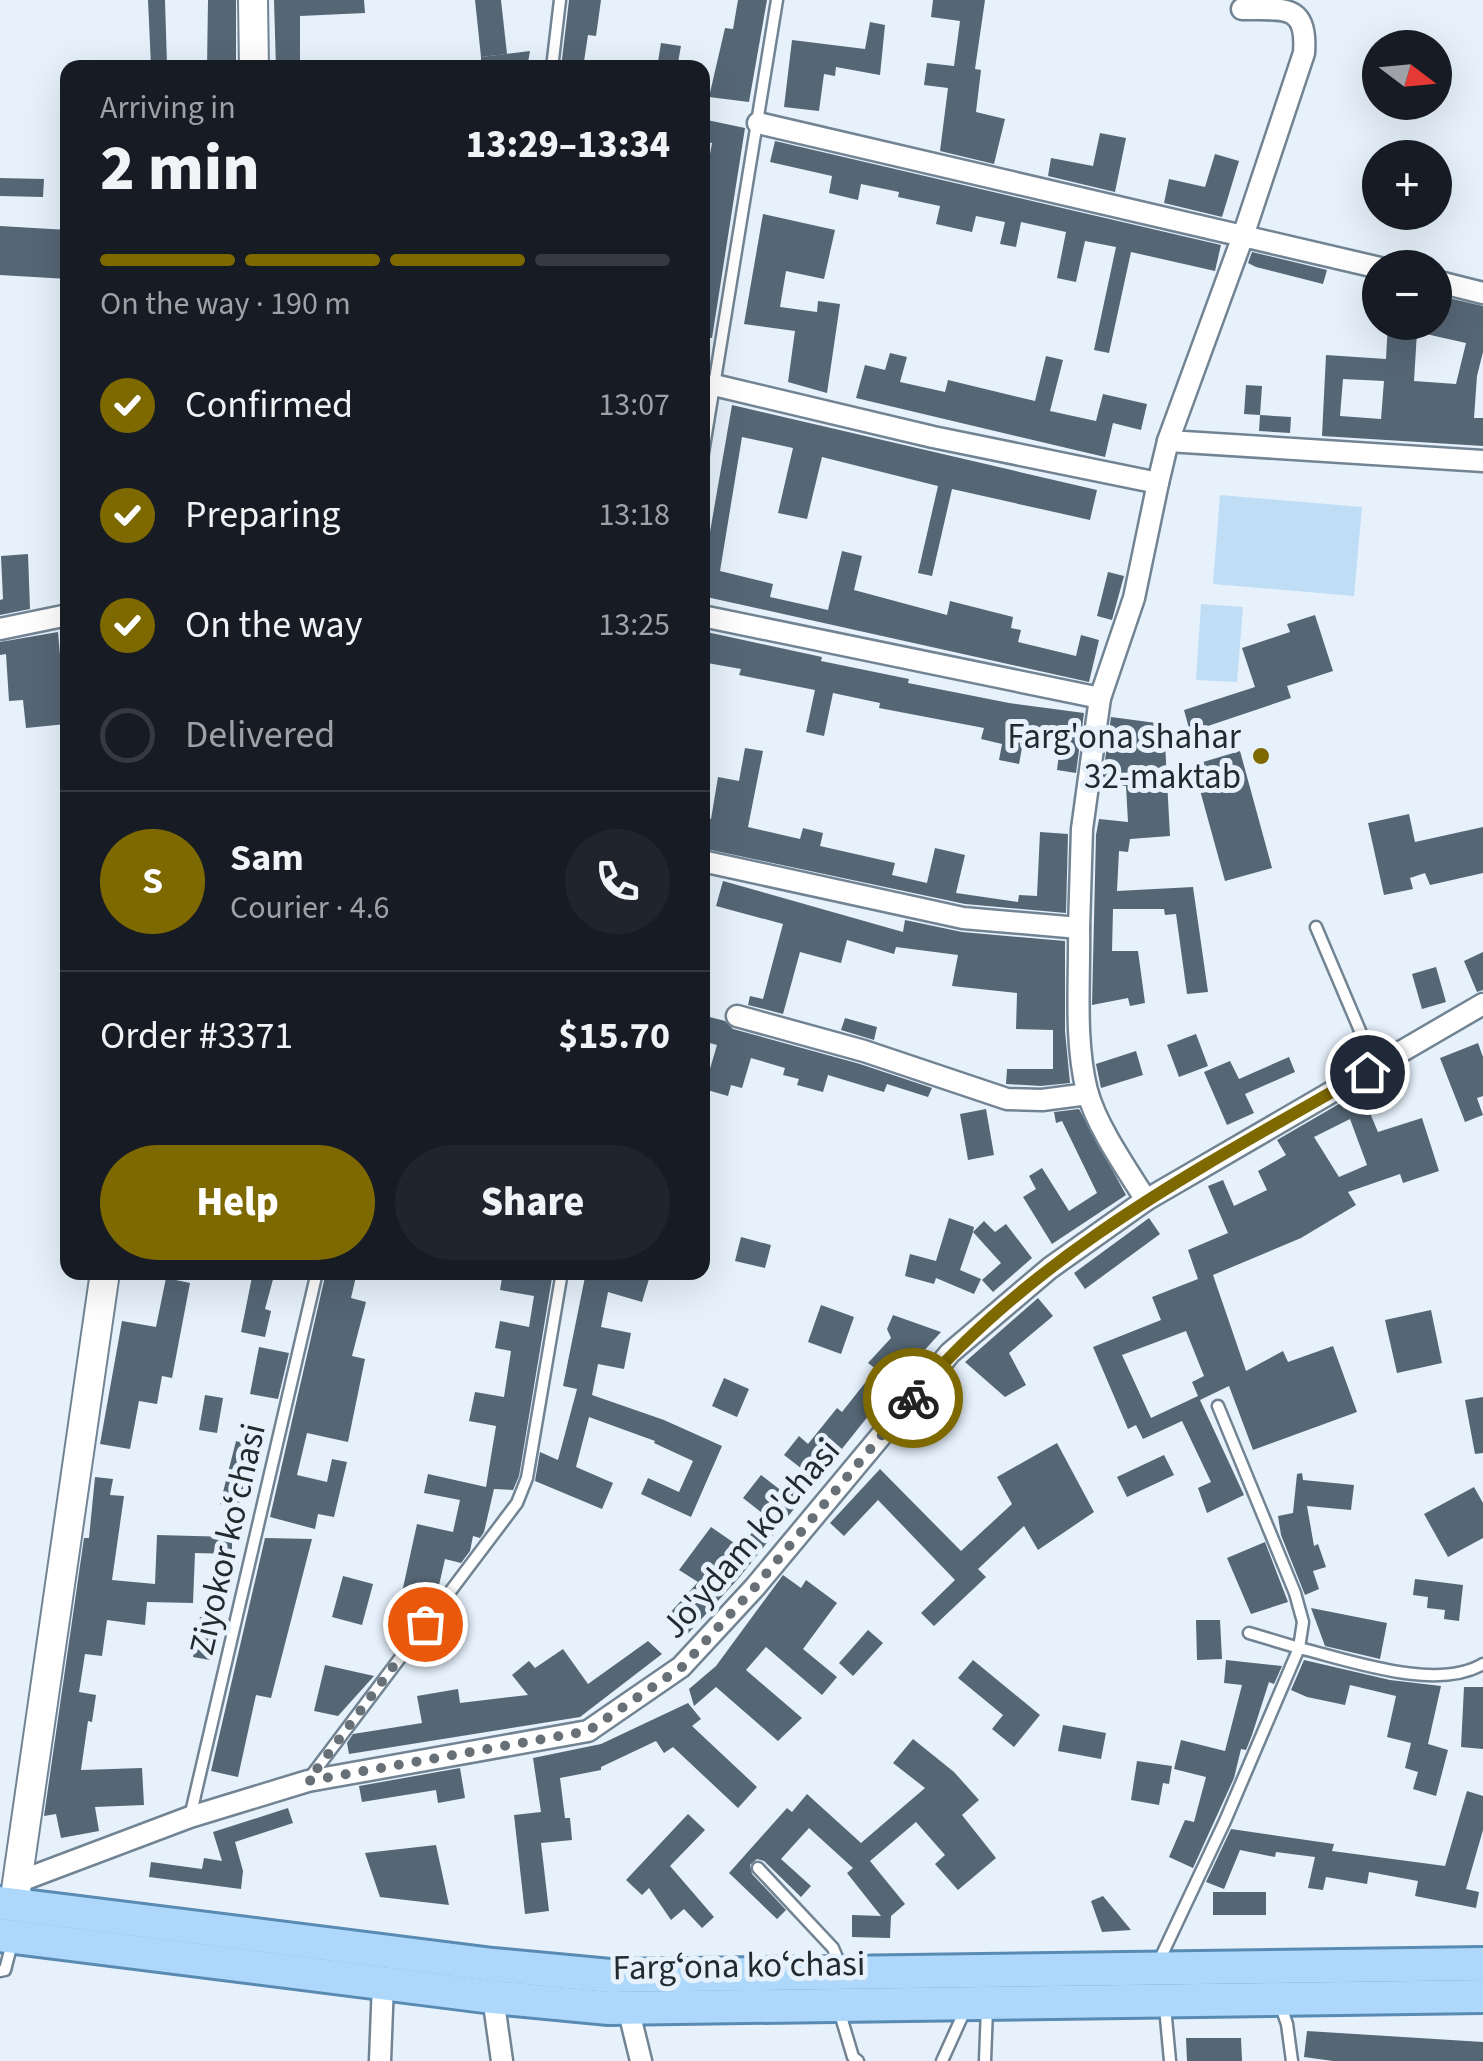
<!DOCTYPE html>
<html lang="en">
<head>
<meta charset="utf-8">
<style>
	:root { --surface:#171b24; --page:#20242c; --text:#f1f3f6; --muted:#9ea1a6; --line:#363941; --accent:#7e6900 }
	body { margin:0; font-family:"Source Sans 3",sans-serif; background:var(--page); color:var(--text); height:100vh; display:flex; flex-direction:column; font-size:38px; white-space:nowrap }
	* { box-sizing:border-box; margin:0 }
	p { font-size:32px; color:var(--muted) }
	.icon { flex:none; width:55px; height:55px; fill:none; stroke:currentColor; stroke-width:2; stroke-linecap:round; stroke-linejoin:round }
	.map { position:relative; flex:1; overflow:hidden }
	.drawer { position:absolute; left:60px; top:60px; width:650px; height:1220px; display:flex; flex-direction:column; background:var(--surface); border-radius:20px; box-shadow:0 10px 40px #0002 }
	.drawer>* { flex:none }
	.needle { width:65px; rotate:106deg }
	.tools { position:absolute; left:1362px; top:30px; display:grid; gap:20px }
	.tools a { display:grid; place-items:center; width:90px; height:90px; border-radius:50%; background:var(--surface); box-shadow:0 10px 40px #0002; font-size:50px }
	.pin { position:absolute; display:grid; place-items:center; width:85px; height:85px; color:#fff; margin:-42px; border:5px solid #fff; border-radius:50%; box-shadow:0 2px 10px #0007 }
	.courier { position:absolute; display:grid; place-items:center; width:100px; height:100px; margin:-50px; border:8px solid #7e6900; border-radius:50%; background:#fff; color:#222; box-shadow:0 2px 12px #0007 }
	.headline em { font-style:normal; font-weight:800 }
	.headline div { display:flex; flex-direction:column-reverse }
	.headline { display:flex; align-items:center; justify-content:space-between; height:170px; padding:0 40px }
	h1 { font-size:65px; font-weight:800; line-height:75px }
	.bar { display:grid; grid-template-columns:repeat(4,1fr); gap:15px 10px; align-content:center; height:120px; padding:0 40px }
	.bar i { height:12px; border-radius:8px; background:var(--line) }
	.bar .current { background:var(--accent) }
	.bar p { grid-column:span 4 }
	.line { display:flex; align-items:center; gap:25px; padding:0 40px; border-top:2px solid var(--line) }
	.line div { flex:1 }
	.round { display:grid; place-items:center; flex:none; width:105px; height:105px; border-radius:52px; background:var(--page) }
	ol { padding:0 40px; list-style:none }
	li { display:flex; align-items:center; gap:30px; height:110px }
	li p { margin-inline-start:auto }
	li .icon { padding:10px; border-radius:50%; background:var(--accent); color:#fff; stroke-width:4 }
	li:last-child { color:var(--muted) }
	li i { width:55px; height:55px; border:5px solid var(--line); border-radius:50% }
	.primary-button { display:flex; gap:20px; margin-top:auto; padding:20px 40px }
	.primary-button a { flex:1; height:115px; border-radius:60px; background:var(--accent); color:#fff; font-size:40px; font-weight:800; line-height:115px; text-align:center }
	.primary-button a+a { background:var(--page); color:var(--text) }
	.map>svg:first-child { display:block }
	.green { fill:#c0ddf6 }
	.building { fill:#556675; fill-rule:evenodd }
	.lines { fill:none; stroke-linecap:round; stroke-linejoin:round }
	.lane-casing { stroke:#728493; stroke-width:15 }
	.street-casing { stroke:#728493; stroke-width:25 }
	.secondary-casing { stroke:#728493; stroke-width:32 }
	.primary-casing { stroke:#598ab2; stroke-width:38 }
	.lane { stroke:#fff; stroke-width:10 }
	.street { stroke:#fff; stroke-width:20 }
	.secondary { stroke:#fff; stroke-width:28 }
	.primary { stroke:#add8fb; stroke-width:32 }
	.done { stroke:#676f77; stroke-width:10; stroke-dasharray:0 18 }
	.route { stroke:#7e6900; stroke-width:12 }
	.poi-dot { fill:#7e6900; stroke:#e6f1fc; stroke-width:4 }
	.labels { text-anchor:middle; stroke-width:10; stroke-linejoin:round; paint-order:stroke }
	.poi-label { font-size:35px; fill:#22292f; stroke:#e6f1fc; text-anchor:end }
	.street-label { font-size:35px; fill:#22292f; stroke:#e6f1fc }
</style>
</head>
<body>
<div class="map">
<svg width="1483" height="2061" viewBox="0 0 1483 2061">
	<rect width="100%" height="100%" fill="#e6f1fc"/>
	<g class="green">
		<path d="M1220 495 1362 507 1354 596 1213 584Z"/>
		<path d="M1201 604 1243 607 1237 682 1196 680Z"/>
	</g>
	<g class="building">
		<path d="M148 0H165L167 66H151Z"/>
		<path d="M208 0H236V68H207Z"/>
		<path d="M274 0H364L365 13 300 16V68H276Z"/>
		<path d="M475 0H501L507 54 481 57Z"/>
		<path d="M569 0H601L596 36 588 35 583 68H561Z"/>
		<path d="M738 0H767L749 102 709 97 725 28 733 29Z"/>
		<path d="M933 0H985L975 69 981 70 976 112 1005 119 994 164 940 151 948 88 924 85 927 63 954 66 960 21 931 17Z"/>
		<path d="M870 22 885 25 880 75 836 67 835 76 824 74 819 111 784 107 792 40 865 49Z"/>
		<path d="M661 43 681 46 677 68H657Z"/>
		<path d="M530 51 527 68H481V57Z"/>
		<path d="M702 119 745 128 712 338 702 337V199L712 143 702 141Z"/>
		<path d="M1100 133 1126 138 1115 192 1048 176 1051 158 1093 166Z"/>
		<path d="M775 141 1221 245 1215 271 1131 252 1109 353 1094 350 1116 247 1085 241 1076 282 1057 278 1066 232 1021 222 1016 247 1000 244 1005 222 976 216 972 232 936 224 940 206 898 197 899 192 861 184 858 200 829 193 832 176 770 162Z"/>
		<path d="M1215 154 1239 161 1222 217 1164 203 1169 179 1205 187Z"/>
		<path d="M0 178 44 179 43 197 0 196Z"/>
		<path d="M763 214 835 230 824 279 786 271 780 307 817 312 818 301 840 304 827 393 788 382 795 331 744 324Z"/>
		<path d="M0 226 68 230V279L0 275Z"/>
		<path d="M1252 252 1327 270 1323 284 1256 267 1248 263Z"/>
		<path d="M1435 295 1483 306V352L1477 376 1474 418H1483V446L1322 436 1326 355 1386 359 1388 322H1435ZM1417 332 1466 343 1456 384 1414 381ZM1343 379 1384 381 1381 419 1340 416Z"/>
		<path d="M890 353 907 357 900 382 945 392 948 380 1035 401 1046 356 1063 360 1050 411 1096 421 1103 394 1147 404 1141 430 1113 423 1105 457 856 398 865 365 885 370Z"/>
		<path d="M1246 385 1262 386 1260 415 1244 414Z"/>
		<path d="M732 405 1097 490 1090 520 952 489 932 576 918 573 938 486 822 457 807 519 778 513 793 448 742 437 720 571 773 584 770 597 828 610 842 551 862 556 854 590 947 615 950 601 1013 617 1011 628 1021 630 1018 642 1076 656 1081 635 1099 640 1089 682 702 596V578Z"/>
		<path d="M1260 415 1291 417 1290 433 1259 431Z"/>
		<path d="M28 554 30 609 0 615V600L3 599 1 556Z"/>
		<path d="M1108 572 1124 576 1112 620 1097 616Z"/>
		<path d="M1315 615 1333 671 1287 686 1291 698 1190 732 1184 710 1255 687 1242 648 1290 632 1287 624Z"/>
		<path d="M702 631 822 657 821 661 909 679 908 683 1009 703 1084 713 1076 773 1057 770 1062 731 1026 726 1019 764 999 760 1002 744 981 739 984 728 879 708 880 703 833 693 824 736 806 732 815 690 739 675 741 669 702 662Z"/>
		<path d="M58 632 66 724 26 728 23 700 9 701 6 654 0 655V642Z"/>
		<path d="M1111 717 1164 724 1170 836 1130 839 1128 852 1119 851 1117 891 1193 887 1208 992 1187 994 1176 914 1165 915 1164 909H1113L1112 951H1138L1145 1003 1130 1006 1128 998 1092 1005 1096 835 1099 819 1128 822 1126 786 1102 782Z"/>
		<path d="M745 748 763 751 748 827 800 839 803 828 823 833 820 846 895 863 892 875 927 883 935 848 965 855 956 893 1018 902 1019 895 1037 896 1040 832 1068 834 1066 913 965 904 702 848V817L711 819 718 777 739 781Z"/>
		<path d="M1240 751 1272 868 1225 881 1193 765Z"/>
		<path d="M1409 814 1415 842 1483 827V873L1430 885 1425 873 1410 878 1413 889 1384 895 1368 823Z"/>
		<path d="M723 881 903 932 905 920 962 932 1065 941V1031L1070 1083 1041 1086 1006 1084 1007 1069H1053V1030L1016 1029 1017 993 952 986 958 955 896 947 894 954 847 940 841 963 800 952 783 1014 748 1005 750 996 763 999 783 924 716 906Z"/>
		<path d="M1483 952V990L1477 992 1464 961Z"/>
		<path d="M1436 967 1446 1002 1422 1009 1412 974Z"/>
		<path d="M702 1015 725 1021 733 1029 860 1064 932 1088 928 1097 887 1084 884 1092 828 1075 823 1092 797 1085 799 1079 783 1075 785 1068 751 1058 742 1088 731 1085 728 1096 704 1089 717 1045 702 1041Z"/>
		<path d="M845 1018 877 1027 874 1040 841 1030Z"/>
		<path d="M1196 1034 1208 1066 1179 1077 1167 1045Z"/>
		<path d="M1478 1043 1483 1057V1096L1477 1098 1483 1115 1465 1122 1440 1058Z"/>
		<path d="M1136 1051 1143 1075 1101 1088 1096 1064Z"/>
		<path d="M1289 1057 1295 1072 1245 1094 1254 1113 1227 1125 1204 1072 1230 1061 1239 1079Z"/>
		<path d="M1394 1072 1402 1087 1367 1106 1378 1132 1422 1118 1439 1171 1403 1183 1400 1174 1348 1192 1356 1205 1301 1238 1213 1275 1246 1371 1283 1351 1288 1362 1333 1346 1357 1412 1253 1450 1229 1386 1200 1400 1244 1495 1207 1513 1198 1488 1211 1482 1182 1421 1143 1439 1136 1425 1128 1429 1093 1347 1161 1320 1152 1297 1198 1279 1188 1250 1228 1233 1208 1186 1223 1180 1234 1206 1267 1190 1258 1171 1286 1155 1277 1140ZM1350 1119 1367 1165 1339 1177 1314 1137ZM1186 1331 1204 1376 1192 1382 1198 1396 1151 1418 1122 1355Z"/>
		<path d="M986 1109 994 1155 968 1160 960 1114Z"/>
		<path d="M1079 1109 1126 1195 1052 1244 1023 1197 1036 1189 1029 1176 1042 1168 1069 1211 1097 1193 1062 1121 1056 1123 1054 1112Z"/>
		<path d="M949 1218 974 1227 973 1232 984 1221 995 1232 1006 1224 1032 1258 993 1292 982 1280 1001 1263 973 1232 960 1270 981 1279 974 1294 936 1278 934 1284 905 1276 910 1254 936 1261Z"/>
		<path d="M1149 1218 1160 1234 1085 1289 1074 1273Z"/>
		<path d="M741 1237 771 1245 765 1268 735 1261Z"/>
		<path d="M253 1272H275L265 1309 271 1311 265 1337 241 1332Z"/>
		<path d="M326 1272H357L351 1298 366 1302 352 1356 365 1359 348 1442 307 1433 297 1475 327 1482 332 1459 347 1462 334 1517 318 1514 315 1529 270 1517Z"/>
		<path d="M503 1272H553L519 1476 513 1490 494 1489 484 1532 480 1538 473 1536 470 1551 461 1563 445 1559 437 1594 408 1632 394 1629 417 1524 453 1532 460 1500 424 1493 428 1474 486 1487 496 1426 469 1421 475 1392 504 1397 511 1351 495 1348 500 1321 529 1327 534 1296 500 1290Z"/>
		<path d="M586 1272 628 1273 649 1279 642 1302 608 1292 601 1327 631 1333 624 1369 598 1364 592 1395 664 1420 722 1446 691 1517 641 1494 648 1478 679 1492 693 1461 654 1443 655 1441 589 1417 576 1467 613 1483 602 1509 535 1481 540 1452 558 1460 577 1389 563 1386Z"/>
		<path d="M166 1278 190 1283 172 1378 162 1376 157 1404 139 1401 130 1449 100 1444 122 1321 156 1327Z"/>
		<path d="M1038 1298 1053 1316 1009 1353 1026 1385 1005 1397 965 1362Z"/>
		<path d="M821 1305 854 1317 841 1354 808 1342Z"/>
		<path d="M1431 1310 1442 1363 1397 1373 1385 1320Z"/>
		<path d="M893 1315 941 1332 893 1385 738 1579 684 1638 672 1627 676 1622 668 1615 698 1582 679 1570 711 1527 740 1547 766 1516 743 1498 761 1475 787 1495 806 1472 784 1455 799 1436 808 1444 837 1408 842 1412 876 1369 868 1363 891 1338 887 1329Z"/>
		<path d="M259 1347 289 1353 278 1399 250 1394Z"/>
		<path d="M724 1378 749 1389 737 1417 712 1406Z"/>
		<path d="M205 1395 223 1398 217 1433 199 1430Z"/>
		<path d="M1483 1397V1453L1475 1454 1465 1400Z"/>
		<path d="M939 1402 954 1414 929 1444 914 1431Z"/>
		<path d="M236 1441 254 1446 238 1509 220 1504Z"/>
		<path d="M1057 1443 1094 1512 1038 1550 1024 1526 978 1569 986 1577 934 1626 921 1613 955 1580 878 1500 844 1536 830 1523 880 1469 961 1551 1012 1504 997 1477Z"/>
		<path d="M1164 1455 1174 1475 1127 1497 1117 1477Z"/>
		<path d="M1302 1473 1303 1480 1354 1485 1351 1510 1307 1506 1314 1546 1318 1544 1326 1567 1313 1571 1319 1589 1305 1595 1281 1535 1278 1516 1293 1513 1297 1474Z"/>
		<path d="M95 1477 113 1479 110 1495 124 1496 112 1580 155 1584 157 1535 232 1537V1554L195 1553 193 1603 147 1602 145 1625 107 1620 102 1656 85 1654 79 1692 96 1695 92 1722 88 1721 81 1770 142 1768 144 1805 95 1807 99 1831 61 1838 56 1814 44 1816 84 1538H89Z"/>
		<path d="M1474 1487 1483 1503V1538L1448 1557 1424 1514Z"/>
		<path d="M265 1538 312 1539 271 1698 256 1695 238 1777 211 1771Z"/>
		<path d="M1265 1542 1288 1602 1251 1614 1227 1558Z"/>
		<path d="M783 1575 801 1588 806 1580 837 1603 803 1649 837 1677 822 1695 766 1647 746 1670 802 1718 778 1741 716 1687 694 1706 689 1689 716 1666Z"/>
		<path d="M343 1576 373 1584 362 1625 332 1617Z"/>
		<path d="M1415 1579 1463 1585 1459 1621 1444 1619 1445 1610 1427 1608 1428 1597 1413 1595Z"/>
		<path d="M1311 1608 1387 1623 1380 1659 1325 1646Z"/>
		<path d="M200 1617 217 1620 210 1660 193 1657Z"/>
		<path d="M1196 1620H1220L1222 1659 1197 1660Z"/>
		<path d="M868 1630 883 1643 853 1676 839 1663Z"/>
		<path d="M648 1641 662 1654 580 1717 349 1754 347 1743 353 1734 422 1723 417 1696 458 1689 460 1703 528 1695 512 1675 529 1661 535 1668 563 1649 588 1684Z"/>
		<path d="M973 1660 1040 1715 1014 1747 992 1729 1003 1715 958 1678Z"/>
		<path d="M1226 1660 1282 1666 1274 1684 1269 1682 1252 1735 1246 1750 1241 1749 1234 1778 1193 1868 1169 1857 1185 1820 1194 1822 1206 1777 1174 1769 1181 1740 1225 1751 1242 1685 1224 1683Z"/>
		<path d="M1304 1660 1390 1680 1441 1686 1428 1744 1448 1750 1436 1796 1413 1789 1418 1772 1405 1768 1411 1743 1387 1737 1396 1696 1350 1685 1345 1705 1307 1697 1291 1690Z"/>
		<path d="M325 1665 374 1676 338 1716 314 1711Z"/>
		<path d="M1464 1687H1483V1749L1461 1747Z"/>
		<path d="M688 1703 701 1719 692 1726 757 1787 738 1808 673 1747 664 1753 656 1741 601 1767V1770L560 1778 565 1818H570L572 1840 541 1843 549 1911 525 1914 514 1815 541 1812 533 1758 601 1744Z"/>
		<path d="M1063 1725 1106 1733 1101 1759 1058 1751Z"/>
		<path d="M913 1739 954 1772 979 1800 962 1815 996 1858 958 1890 935 1864 945 1855 916 1822 870 1861 905 1904 891 1916 890 1938 852 1937V1915L881 1916 847 1873 853 1868 809 1828 781 1859 811 1886 801 1897 764 1861 757 1859 750 1865 752 1874 786 1910 777 1919 729 1873 787 1808 792 1812 807 1794 861 1843 925 1788 893 1763Z"/>
		<path d="M1137 1761 1172 1766 1169 1784 1163 1783 1159 1805 1131 1800Z"/>
		<path d="M460 1768 465 1798 438 1803 436 1790 362 1802 359 1786Z"/>
		<path d="M1467 1791 1483 1796V1830L1466 1889 1479 1892 1476 1908 1415 1896 1418 1881 1369 1872 1367 1884 1326 1877 1323 1890 1308 1888 1315 1857 1276 1852 1275 1857 1240 1850 1224 1889 1206 1882 1231 1829 1334 1844 1332 1851 1445 1866Z"/>
		<path d="M288 1808 293 1823 235 1842 243 1871 241 1889 149 1877 151 1862 202 1869 204 1858 222 1861 213 1832Z"/>
		<path d="M688 1814 705 1830 670 1866 714 1917 702 1928 684 1909 671 1920 649 1888 642 1895 626 1880Z"/>
		<path d="M436 1845 449 1905 380 1897 365 1853Z"/>
		<rect x="1213" y="1892" width="53" height="23"/>
		<path d="M1103 1896 1131 1930 1102 1932 1091 1901Z"/>
		<path d="M1307 2031 1483 2042V2061H1333L1304 2057Z"/>
		<path d="M1186 2038H1241L1242 2061H1187Z"/>
	</g>
	<g class="lines">
		<defs>
			<g id="lane">
				<path d="M552 68 560 0"/>
				<path d="M702 459 777 0"/>
				<path d="M1316 927 1375 1066"/>
				<path d="M1218 1406 1295 1593 1303 1622 1299 1648 1249 1633"/>
				<path d="M308 1780 517 1503 527 1478 562 1272"/>
				<path d="M190 1817 317 1272"/>
				<path d="M758 1868 833 1948 840 1965"/>
				<path d="M1159 1961 1225 1821 1299 1648C1349 1660 1436 1692 1483 1664"/>
				<path d="M0 1971 5 1970 12 1943"/>
				<path d="M1280 2004 1287 2024 1292 2061"/>
				<path d="M1165 2007 1170 2061"/>
				<path d="M839 2010 853 2057 858 2061"/>
				<path d="M942 2061 966 2008"/>
				<path d="M985 2061 987 2008"/>
			</g>
			<g id="street">
				<path d="M1242 9C1282 10 1308 2 1304 53L1243 236 1168 441 1483 461"/>
				<path d="M758 123 1380 268"/>
				<path d="M1435 281 1483 293"/>
				<path d="M714 385 933 437 1158 483 1168 441"/>
				<path d="M702 616 1100 698 1134 598 1158 483"/>
				<path d="M0 629 68 615"/>
				<path d="M702 861 963 918 1079 928 1082 829 1100 698"/>
				<path d="M1079 928C1080 981 1074 1039 1087 1091 1097 1127 1126 1168 1146 1200"/>
				<path d="M737 1016 864 1051 1007 1099 1042 1100 1088 1094"/>
				<path d="M15 1883 190 1817 308 1781 588 1731 681 1667 755 1587 950 1353 1050 1268 1146 1200 1483 1004"/>
				<path d="M493 1997 502 2061"/>
				<path d="M628 2008 641 2061"/>
				<path d="M380 2061 383 1983"/>
			</g>
			<g id="secondary">
				<path d="M253 0 254 68"/>
				<path d="M14 1904 105 1272"/>
			</g>
			<g id="primary">
				<path d="M0 1903 493 1965 610 1976 1483 1964"/>
				<path d="M0 1935 493 1997 609 2008 1483 1996"/>
			</g>
		</defs>
		<use href="#lane" class="lane-casing"/>
		<use href="#street" class="street-casing"/>
		<use href="#secondary" class="secondary-casing"/>
		<use href="#primary" class="primary-casing"/>
		<use href="#lane" class="lane"/>
		<use href="#street" class="street"/>
		<use href="#secondary" class="secondary"/>
		<use href="#primary" class="primary"/>
	</g>
	<g class="lines">
		<path class="done" d="M425 1624 308 1781 588 1731 682 1667 755 1587 913 1398"/>
		<path class="route" d="M913 1398C1034 1253 1205 1165 1367 1072"/>
	</g>
	<circle class="poi-dot" cx="1261" cy="756" r="10"/>
	<g class="labels">
		<g class="poi-label">
			<text x="1241" y="748">Farg'ona shahar<tspan x="1241" dy="40">32-maktab</tspan></text>
		</g>
		<g class="street-label">
			<text transform="translate(750 1538) rotate(-49)" y="12">Jo'ydam ko'chasi</text>
			<text transform="translate(227 1539) rotate(-77)" y="12">Ziyokor koʻchasi</text>
			<text transform="translate(739 1965) rotate(-1)" y="12">Fargʻona koʻchasi</text>
		</g>
	</g>
</svg>
<div class="tools">
<a><svg class="needle" viewBox="-14 -14 28 28"><path d="M0-13l5 13h-10z" fill="#e53935"/><path d="M0 13l5-13h-10z" fill="#9ea1a6"/></svg></a>
<a>+</a>
<a>−</a>
</div>
<div class="pin" style="left:425px;top:1624px;background:#ea580c"><svg class="icon" aria-label="bag" viewBox="0 0 24 24"><path d="M5 8h14l-1 12H6zM9 8a3 3 0 0 1 6 0"/></svg></div>
<div class="pin" style="left:1367px;top:1072px;background:#1f2937"><svg class="icon" aria-label="home" viewBox="0 0 24 24"><path d="M3 11l9-7 9 7M6 9v11h12V9"/></svg></div>
<div class="courier" style="left:913px;top:1398px"><svg class="icon" aria-label="bike" viewBox="0 0 24 24"><circle cx="6" cy="16" r="4"/><circle cx="18" cy="16" r="4"/><path d="M6 16l4-8h5l3 8M10 8l3 8H6M13 5h3"/></svg></div>
<section class="drawer">
<div class="headline"><div><h1>2 min</h1><p>Arriving in</p></div><em>13:29–13:34</em></div>
<div class="bar"><i class="current"></i><i class="current"></i><i class="current"></i><i></i><p>On the way · 190 m</p></div>
<ol>
<li><svg class="icon" aria-label="check" viewBox="0 0 24 24"><path d="M5 12l5 5 9-10"/></svg>Confirmed<p>13:07</p></li>
<li><svg class="icon" aria-label="check" viewBox="0 0 24 24"><path d="M5 12l5 5 9-10"/></svg>Preparing<p>13:18</p></li>
<li><svg class="icon" aria-label="check" viewBox="0 0 24 24"><path d="M5 12l5 5 9-10"/></svg>On the way<p>13:25</p></li>
<li><i></i>Delivered</li>
</ol>
<div class="line" style="height:180px"><b class="round" style="background:var(--accent);color:#fff">S</b><div><b>Sam</b><p>Courier · 4.6</p></div><a class="round"><svg class="icon" aria-label="phone" viewBox="0 0 24 24"><path d="M5 4h4l2 5-3 2q2 4 5 5l2-3 5 2v4C11 20 4 13 5 4z"/></svg></a></div>
<div class="line" style="height:130px"><div>Order #3371</div><b>$15.70</b></div>
<div class="primary-button"><a>Help</a><a>Share</a></div>
</section>
</div>
</body>
</html>
